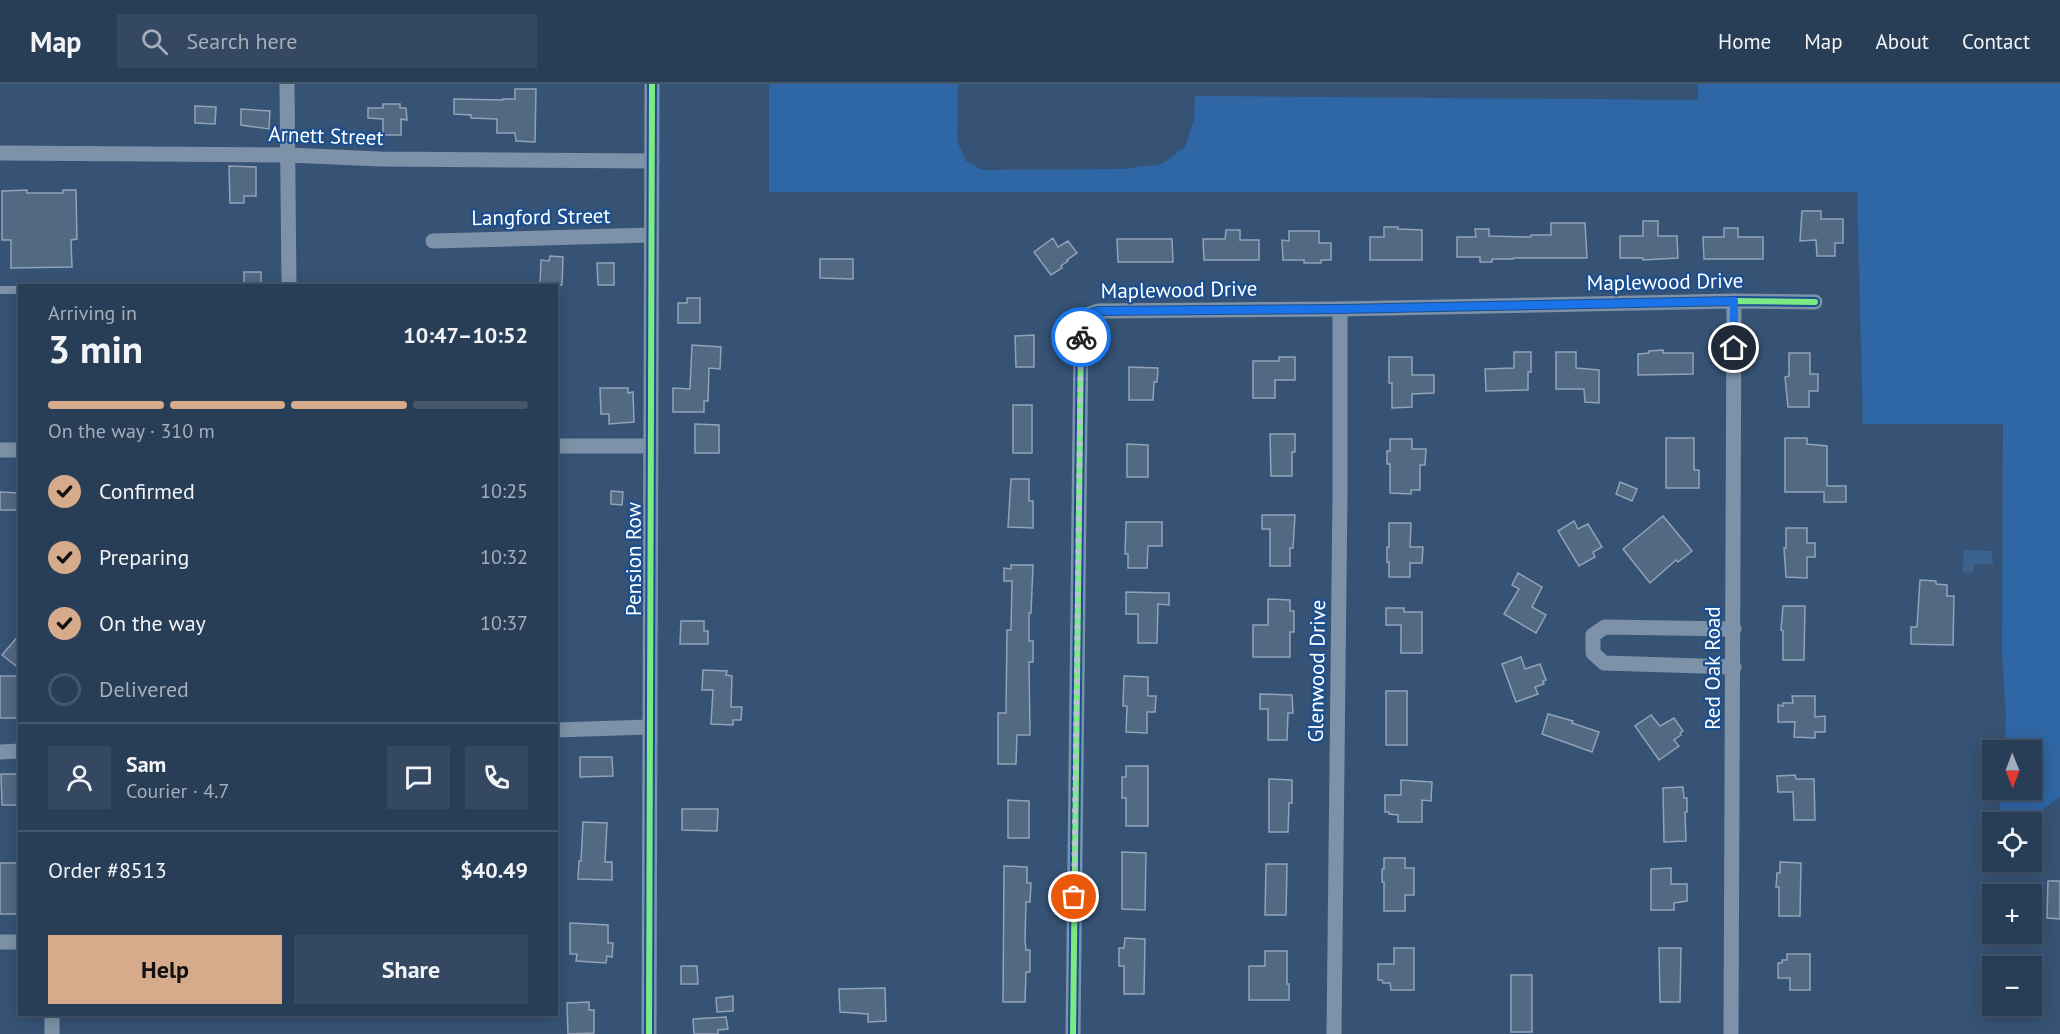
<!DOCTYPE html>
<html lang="en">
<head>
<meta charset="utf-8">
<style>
	:root { --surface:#283e57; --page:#344961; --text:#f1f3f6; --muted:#a5aeba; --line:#44576d; --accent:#d6ab8b }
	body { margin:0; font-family:"PT Sans",sans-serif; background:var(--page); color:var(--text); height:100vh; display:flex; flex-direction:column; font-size:22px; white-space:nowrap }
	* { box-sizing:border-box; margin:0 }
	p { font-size:20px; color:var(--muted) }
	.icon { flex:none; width:33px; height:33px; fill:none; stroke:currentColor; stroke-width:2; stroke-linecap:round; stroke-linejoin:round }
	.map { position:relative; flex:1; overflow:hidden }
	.drawer { position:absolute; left:18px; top:200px; width:540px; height:732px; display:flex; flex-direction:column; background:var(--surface); border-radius:0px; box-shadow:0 3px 15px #0003,0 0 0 2px var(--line) }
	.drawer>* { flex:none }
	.needle { width:39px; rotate:179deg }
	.controls { position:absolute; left:1982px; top:656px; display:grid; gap:12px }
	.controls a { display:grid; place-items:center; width:60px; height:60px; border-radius:0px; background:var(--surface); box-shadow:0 3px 15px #0003,0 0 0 2px var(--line); font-size:30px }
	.pin { position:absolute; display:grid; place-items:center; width:51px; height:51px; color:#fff; margin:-26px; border:3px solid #fff; border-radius:50%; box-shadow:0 2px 6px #0007 }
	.courier { position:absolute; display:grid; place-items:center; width:60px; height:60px; margin:-30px; border:4px solid #1a73e8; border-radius:50%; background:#fff; color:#222; box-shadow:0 2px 8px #0007 }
	.headline em { font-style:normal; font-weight:600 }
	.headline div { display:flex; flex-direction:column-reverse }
	.headline { display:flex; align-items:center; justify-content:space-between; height:102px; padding:0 30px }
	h1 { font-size:39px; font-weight:600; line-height:45px }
	.bar { display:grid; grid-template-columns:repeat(4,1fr); gap:9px 6px; align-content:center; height:72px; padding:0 30px }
	.bar i { height:8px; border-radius:4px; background:var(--line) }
	.bar .on { background:var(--accent) }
	.bar p { grid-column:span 4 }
	.line { display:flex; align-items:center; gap:15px; padding:0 30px; border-top:2px solid var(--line) }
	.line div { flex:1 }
	.round { display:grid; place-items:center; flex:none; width:63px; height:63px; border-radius:0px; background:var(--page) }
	ol { padding:0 30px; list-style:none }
	li { display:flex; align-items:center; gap:18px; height:66px }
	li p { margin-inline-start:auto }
	li .icon { padding:6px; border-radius:50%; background:var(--accent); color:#111; stroke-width:4 }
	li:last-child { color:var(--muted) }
	li i { width:33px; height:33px; border:3px solid var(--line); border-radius:50% }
	.primary-button { display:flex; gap:12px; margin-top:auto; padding:12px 30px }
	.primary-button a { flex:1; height:69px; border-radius:0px; background:var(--accent); color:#111; font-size:24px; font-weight:600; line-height:69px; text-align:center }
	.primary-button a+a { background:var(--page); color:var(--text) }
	header { display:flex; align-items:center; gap:36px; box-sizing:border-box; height:84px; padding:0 30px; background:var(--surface); border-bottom:2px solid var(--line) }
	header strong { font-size:28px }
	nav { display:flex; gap:33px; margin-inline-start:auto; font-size:21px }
	.search { width:420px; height:54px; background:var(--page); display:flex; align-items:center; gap:15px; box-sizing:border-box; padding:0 21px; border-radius:0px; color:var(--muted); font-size:22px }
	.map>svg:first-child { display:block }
	.green { fill:#2f66a5 }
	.water { fill:#3b618d }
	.building { fill:#526984; stroke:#92a2b6; stroke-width:1.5 }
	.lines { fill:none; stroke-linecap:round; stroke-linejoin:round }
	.service { stroke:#7d92a8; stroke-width:8 }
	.minor { stroke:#7d92a8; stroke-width:15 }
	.cycleway-casing { stroke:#1b4f8f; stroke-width:10 }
	.cycleway { stroke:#7ce984; stroke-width:6 }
	.done { stroke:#b9c2ce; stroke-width:6; stroke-dasharray:0 10.8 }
	.route { stroke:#1a73e8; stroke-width:8 }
	.labels { text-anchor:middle; stroke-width:4.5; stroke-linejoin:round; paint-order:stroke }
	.street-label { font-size:21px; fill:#fff; stroke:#1b4f8f }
</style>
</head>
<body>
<header>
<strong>Map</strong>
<div class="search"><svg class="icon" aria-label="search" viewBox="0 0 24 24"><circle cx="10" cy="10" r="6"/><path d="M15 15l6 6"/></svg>Search here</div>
<nav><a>Home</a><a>Map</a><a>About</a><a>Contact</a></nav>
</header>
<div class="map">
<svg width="2060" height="950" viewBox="0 0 2060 950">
	<rect width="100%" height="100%" fill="#365274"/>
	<path class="green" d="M769 0H958L957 57 966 77 982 86 1122 85 1162 80 1185 63 1194 36 1195 12 1698 16V0H2060V713L2036 730 2031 739 1999 738 2001 705H2031V666H2004L2006 635 2002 568 2003 340H1863L1857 108H769Z"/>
	<path class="water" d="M1964 466 1992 467 1993 480H1975L1973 488 1964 489 1962 487Z"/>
	<g class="building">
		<path d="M515 5H536L535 58 516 57 515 49H497V35L471 34V31L454 30V15L503 16V15H515Z"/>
		<path d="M383 20H400V24H406L407 36 401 35V51H383V35L368 34V24H383Z"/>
		<path d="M195 22 216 23 215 40 195 39Z"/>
		<path d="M241 25 270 27 269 45 241 41Z"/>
		<path d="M229 82 256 83V112H244V119H230Z"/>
		<path d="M27 106V109H63V106H76L77 155 71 156 72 183 11 184V156H2V107Z"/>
		<path d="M1802 127H1821V135H1843V159H1835V172H1817L1816 156 1800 157Z"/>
		<path d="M1643 137H1658V152H1677L1678 174 1643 176V174H1620V152H1643Z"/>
		<path d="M1551 139H1585L1587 174H1513V175H1492V178H1480V173H1457V153H1476L1475 145H1489V152L1531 153V151H1551Z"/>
		<path d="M1384 143H1398V145L1422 146V176H1370V153H1384Z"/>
		<path d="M1724 144H1738V153H1763V175H1704L1703 153H1724Z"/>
		<path d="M1226 146H1240V156H1259V176H1204L1203 155H1225Z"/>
		<path d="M1289 147H1319V159H1331V176H1321V179H1304V176H1283L1282 156 1289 157Z"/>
		<path d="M1053 154 1058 163 1068 157 1077 169 1067 176 1068 177 1061 182 1062 184 1051 191 1034 168Z"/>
		<path d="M1117 155H1172L1173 178H1118Z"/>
		<path d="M550 172 563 173 562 201H540L541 176 549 177Z"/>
		<path d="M820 175H853V195L820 194Z"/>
		<path d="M597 179H614V201H598Z"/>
		<rect x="244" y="188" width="17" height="13"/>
		<path d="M687 214H700V239H678V219H687Z"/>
		<path d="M1034 251V283H1016L1015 252Z"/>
		<path d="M692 261 721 263 720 285 709 284 708 317H704V328H673V304L690 305Z"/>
		<path d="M1663 266V269H1693V290L1638 291V270L1649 269V267Z"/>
		<path d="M1514 268H1531V288H1528V306L1486 307 1485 285 1514 284Z"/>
		<path d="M1556 268H1576V284L1599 286V319L1585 318 1584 305H1556Z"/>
		<path d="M1789 269H1810V290H1818V307H1809V323H1788L1785 293 1789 292Z"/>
		<path d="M1279 273H1295V296H1275V314H1253V277H1279Z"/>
		<path d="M1389 273H1412V291H1434V309L1412 310V323L1392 324V299H1389Z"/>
		<path d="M1129 283 1158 284 1157 298H1154L1153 316H1129Z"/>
		<path d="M600 304H628V309L633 308 634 338 609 340V330H601Z"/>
		<rect x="1013" y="321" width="19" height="48"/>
		<path d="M695 340 719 341V369H695Z"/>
		<path d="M1270 350H1295V368H1292V392H1271Z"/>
		<path d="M1666 354H1694V386H1699V404H1666Z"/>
		<path d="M1785 354H1807V360L1827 362V402H1846V418H1824V408H1785Z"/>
		<path d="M1390 355H1412V365H1426L1425 381H1420V406H1411V410L1390 409V380H1387V367H1390Z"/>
		<path d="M1127 360 1148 361V393H1127Z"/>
		<path d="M1011 395H1029V417H1033V444L1008 443Z"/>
		<path d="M1620 398 1637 405 1632 417 1616 410Z"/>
		<path d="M611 407 623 408 622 421 611 420Z"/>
		<path d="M0 408 20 409V426H0Z"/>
		<path d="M1262 431H1295L1293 464H1290V482H1270V445H1262Z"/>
		<path d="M1663 432 1692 467 1678 478 1676 476 1650 499 1623 465Z"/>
		<path d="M1574 437 1578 445 1588 440 1602 463 1593 468 1595 473 1579 482 1558 447Z"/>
		<path d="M1126 438H1162V462H1148L1147 484H1128V470H1125Z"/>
		<path d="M1389 439H1411L1410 463H1423L1422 479H1410V493H1389V478H1387V463H1389Z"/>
		<path d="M1786 444H1807V459H1815V473H1807V494L1786 493 1784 464H1786Z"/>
		<path d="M1011 481H1033L1031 529H1029V557H1033V578H1029L1030 651H1017L1016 680H998V629H1006L1007 546H1011L1012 497H1004V484L1011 485Z"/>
		<path d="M1518 489 1542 503 1532 523 1546 531 1536 549 1504 530 1519 505 1512 501Z"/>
		<path d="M1920 496 1936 497V500L1947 501V512H1954L1953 561 1911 560V543H1917Z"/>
		<path d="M1126 508 1169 509V521L1158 520 1157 559H1138V530H1126Z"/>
		<path d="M1268 515 1290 516V527H1294V548H1290V573H1253V541H1268Z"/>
		<path d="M1783 522H1805L1804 576H1783V547L1781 546Z"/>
		<path d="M1386 524H1404V528H1422V569H1401V541H1386Z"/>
		<path d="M681 537H704V547H708V560H680Z"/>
		<path d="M20 550V585L2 571Z"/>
		<path d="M1521 573 1525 585 1540 580 1546 596 1543 597 1544 600 1535 603 1538 610 1516 618 1502 580Z"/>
		<path d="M703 586 727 587 726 591 732 592 731 623H742L741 636H733V641L711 640 713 606H702Z"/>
		<path d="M0 592H18L20 634H0Z"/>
		<path d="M1124 592 1148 593V612H1156L1155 628H1147V649L1126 648 1127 622H1123Z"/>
		<rect x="1386" y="607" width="21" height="54"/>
		<path d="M1260 610 1292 611 1293 629H1288L1287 656H1268V625H1260Z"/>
		<path d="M1792 612H1815V633L1825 632V648H1815V654L1794 653 1795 638H1778V621L1783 622V619H1793Z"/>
		<path d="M1548 630 1573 637 1572 639 1599 648 1592 668 1542 650Z"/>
		<path d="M1651 631 1660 642 1674 634 1683 647 1680 649 1681 651 1674 656 1679 662 1659 676 1635 642Z"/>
		<path d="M580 673H612L613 692 580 693Z"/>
		<path d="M1126 682H1148V742H1126V714H1122V693H1126Z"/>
		<path d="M1 690H20V721H2Z"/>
		<path d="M1795 691 1796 695H1814L1815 736H1794L1793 708H1778L1777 692Z"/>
		<path d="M1269 695 1292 696V719H1289L1288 748H1269Z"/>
		<path d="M1401 696 1432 698 1431 717 1422 716V738H1398V731L1389 730V728H1385V711H1401Z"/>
		<path d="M1683 703 1684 714H1687V728H1685L1686 757 1664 758 1663 704Z"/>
		<path d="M1008 716 1029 717V754H1008Z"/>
		<path d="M682 725H718L717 747 682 746Z"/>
		<path d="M583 738 607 739 605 778H612V796L578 795 579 777H581Z"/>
		<path d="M1122 768 1146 769 1145 826 1122 825Z"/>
		<path d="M1384 774H1405V784H1414V811H1405V827H1384V798H1382V785H1384Z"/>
		<path d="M1780 778 1801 779 1800 832H1779V803H1776L1777 789H1780Z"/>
		<path d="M0 779H20L18 830H0Z"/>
		<path d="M1266 780H1287L1286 831H1265Z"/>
		<path d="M1004 782 1027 783V799H1031L1030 818H1026L1025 856 1026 866H1030V888H1026L1025 918H1003Z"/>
		<path d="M1671 784V800H1687V817L1674 819V826H1651V785Z"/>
		<path d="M2048 797H2060V835L2047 834Z"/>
		<path d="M570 839 608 841V859H613L612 873 607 872 606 879 576 877 577 870H570Z"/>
		<path d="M1125 854 1145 855 1144 910H1124V882H1119V864H1124Z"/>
		<path d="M1394 864H1414V906H1391L1390 899H1383L1382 896H1378V880H1394Z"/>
		<path d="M1659 864H1681L1680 918H1660Z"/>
		<path d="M1265 867H1287V900H1289V916H1249V882H1265Z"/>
		<path d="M1787 870H1810V906H1790V894H1778V879H1782V876H1787Z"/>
		<path d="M681 882H697L698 900H681Z"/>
		<rect x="1511" y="891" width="21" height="57"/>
		<path d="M885 904 886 937 868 938V930L840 928 839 905Z"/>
		<path d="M733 912V927L717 928 716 914Z"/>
		<path d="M589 918V926H594V949L568 950 567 919Z"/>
		<path d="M726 933 728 945 718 946V950H694L693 935Z"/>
	</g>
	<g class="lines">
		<path class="service" d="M0 206H20"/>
		<g class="minor">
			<path d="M287 0 289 201"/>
			<path d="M0 69 288 71 380 75 652 77"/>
			<path d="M433 157 651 151"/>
			<path d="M556 362H651"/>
			<path d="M0 366H20"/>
			<path d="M1734 583 1604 579 1593 569V551L1605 543 1734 545"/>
			<path d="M556 646 649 643"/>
			<path d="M0 668 20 667"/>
			<path d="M0 858H20"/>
			<path d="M52 950V930"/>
			<path d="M649 950 652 0"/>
			<path d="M1073 950 1081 252 1083 232 1098 227 1340 225 1734 217 1815 218"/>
			<path d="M1334 950 1340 409V225"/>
			<path d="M1731 950 1734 217"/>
		</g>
		<defs>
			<g id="cycleway">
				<path d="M649 950 652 0"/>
				<path d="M1073 950 1081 252 1083 232 1098 227 1340 225 1734 217 1815 218"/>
			</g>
		</defs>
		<use href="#cycleway" class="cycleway-casing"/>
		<use href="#cycleway" class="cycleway"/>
	</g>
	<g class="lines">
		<path class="done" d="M1074 813 1081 253"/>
		<path class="route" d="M1081 253 1083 232 1098 227 1340 225 1734 217V264"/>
	</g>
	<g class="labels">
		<g class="street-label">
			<text transform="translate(326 52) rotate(2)" y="7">Arnett Street</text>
			<text transform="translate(541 133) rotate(-1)" y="7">Langford Street</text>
			<text transform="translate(1665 198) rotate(-1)" y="7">Maplewood Drive</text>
			<text transform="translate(1179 206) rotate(-1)" y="7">Maplewood Drive</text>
			<text transform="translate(634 475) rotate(-90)" y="7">Pension Row</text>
			<text transform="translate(1713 584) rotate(-90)" y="7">Red Oak Road</text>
			<text transform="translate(1317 587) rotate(-89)" y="7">Glenwood Drive</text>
		</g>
	</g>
</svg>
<div class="controls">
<a><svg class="needle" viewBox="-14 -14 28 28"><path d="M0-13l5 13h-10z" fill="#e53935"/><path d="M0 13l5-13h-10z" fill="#a5aeba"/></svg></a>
<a><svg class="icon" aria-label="locate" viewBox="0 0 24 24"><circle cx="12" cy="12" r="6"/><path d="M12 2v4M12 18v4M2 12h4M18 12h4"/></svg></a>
<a>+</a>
<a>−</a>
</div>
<div class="pin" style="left:1074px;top:813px;background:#ea580c"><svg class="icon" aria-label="bag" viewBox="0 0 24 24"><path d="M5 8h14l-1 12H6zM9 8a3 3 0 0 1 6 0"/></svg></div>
<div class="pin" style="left:1734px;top:264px;background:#1f2937"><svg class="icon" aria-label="home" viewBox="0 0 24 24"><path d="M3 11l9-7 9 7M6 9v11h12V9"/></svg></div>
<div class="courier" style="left:1081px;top:253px"><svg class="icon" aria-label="bike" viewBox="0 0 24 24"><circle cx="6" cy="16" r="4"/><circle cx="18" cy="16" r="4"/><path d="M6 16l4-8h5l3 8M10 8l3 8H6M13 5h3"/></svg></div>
<section class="drawer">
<div class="headline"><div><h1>3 min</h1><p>Arriving in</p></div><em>10:47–10:52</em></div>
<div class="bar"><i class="on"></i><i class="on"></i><i class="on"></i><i></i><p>On the way · 310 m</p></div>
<ol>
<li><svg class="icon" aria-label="check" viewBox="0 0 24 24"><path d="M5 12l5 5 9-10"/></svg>Confirmed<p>10:25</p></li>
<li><svg class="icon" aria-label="check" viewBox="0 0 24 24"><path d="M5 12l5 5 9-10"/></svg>Preparing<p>10:32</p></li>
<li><svg class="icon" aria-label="check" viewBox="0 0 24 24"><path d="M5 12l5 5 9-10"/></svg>On the way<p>10:37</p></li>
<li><i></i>Delivered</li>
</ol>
<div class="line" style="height:108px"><a class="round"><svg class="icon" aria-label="person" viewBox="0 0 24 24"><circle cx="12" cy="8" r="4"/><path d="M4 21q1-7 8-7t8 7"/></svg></a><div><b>Sam</b><p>Courier · 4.7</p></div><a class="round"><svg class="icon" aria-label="chat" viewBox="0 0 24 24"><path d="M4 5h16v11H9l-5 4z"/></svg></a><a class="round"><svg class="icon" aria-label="phone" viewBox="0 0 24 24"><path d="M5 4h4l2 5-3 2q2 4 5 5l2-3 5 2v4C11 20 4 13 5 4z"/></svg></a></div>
<div class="line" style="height:78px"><div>Order #8513</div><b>$40.49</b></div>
<div class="primary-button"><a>Help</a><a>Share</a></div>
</section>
</div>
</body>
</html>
